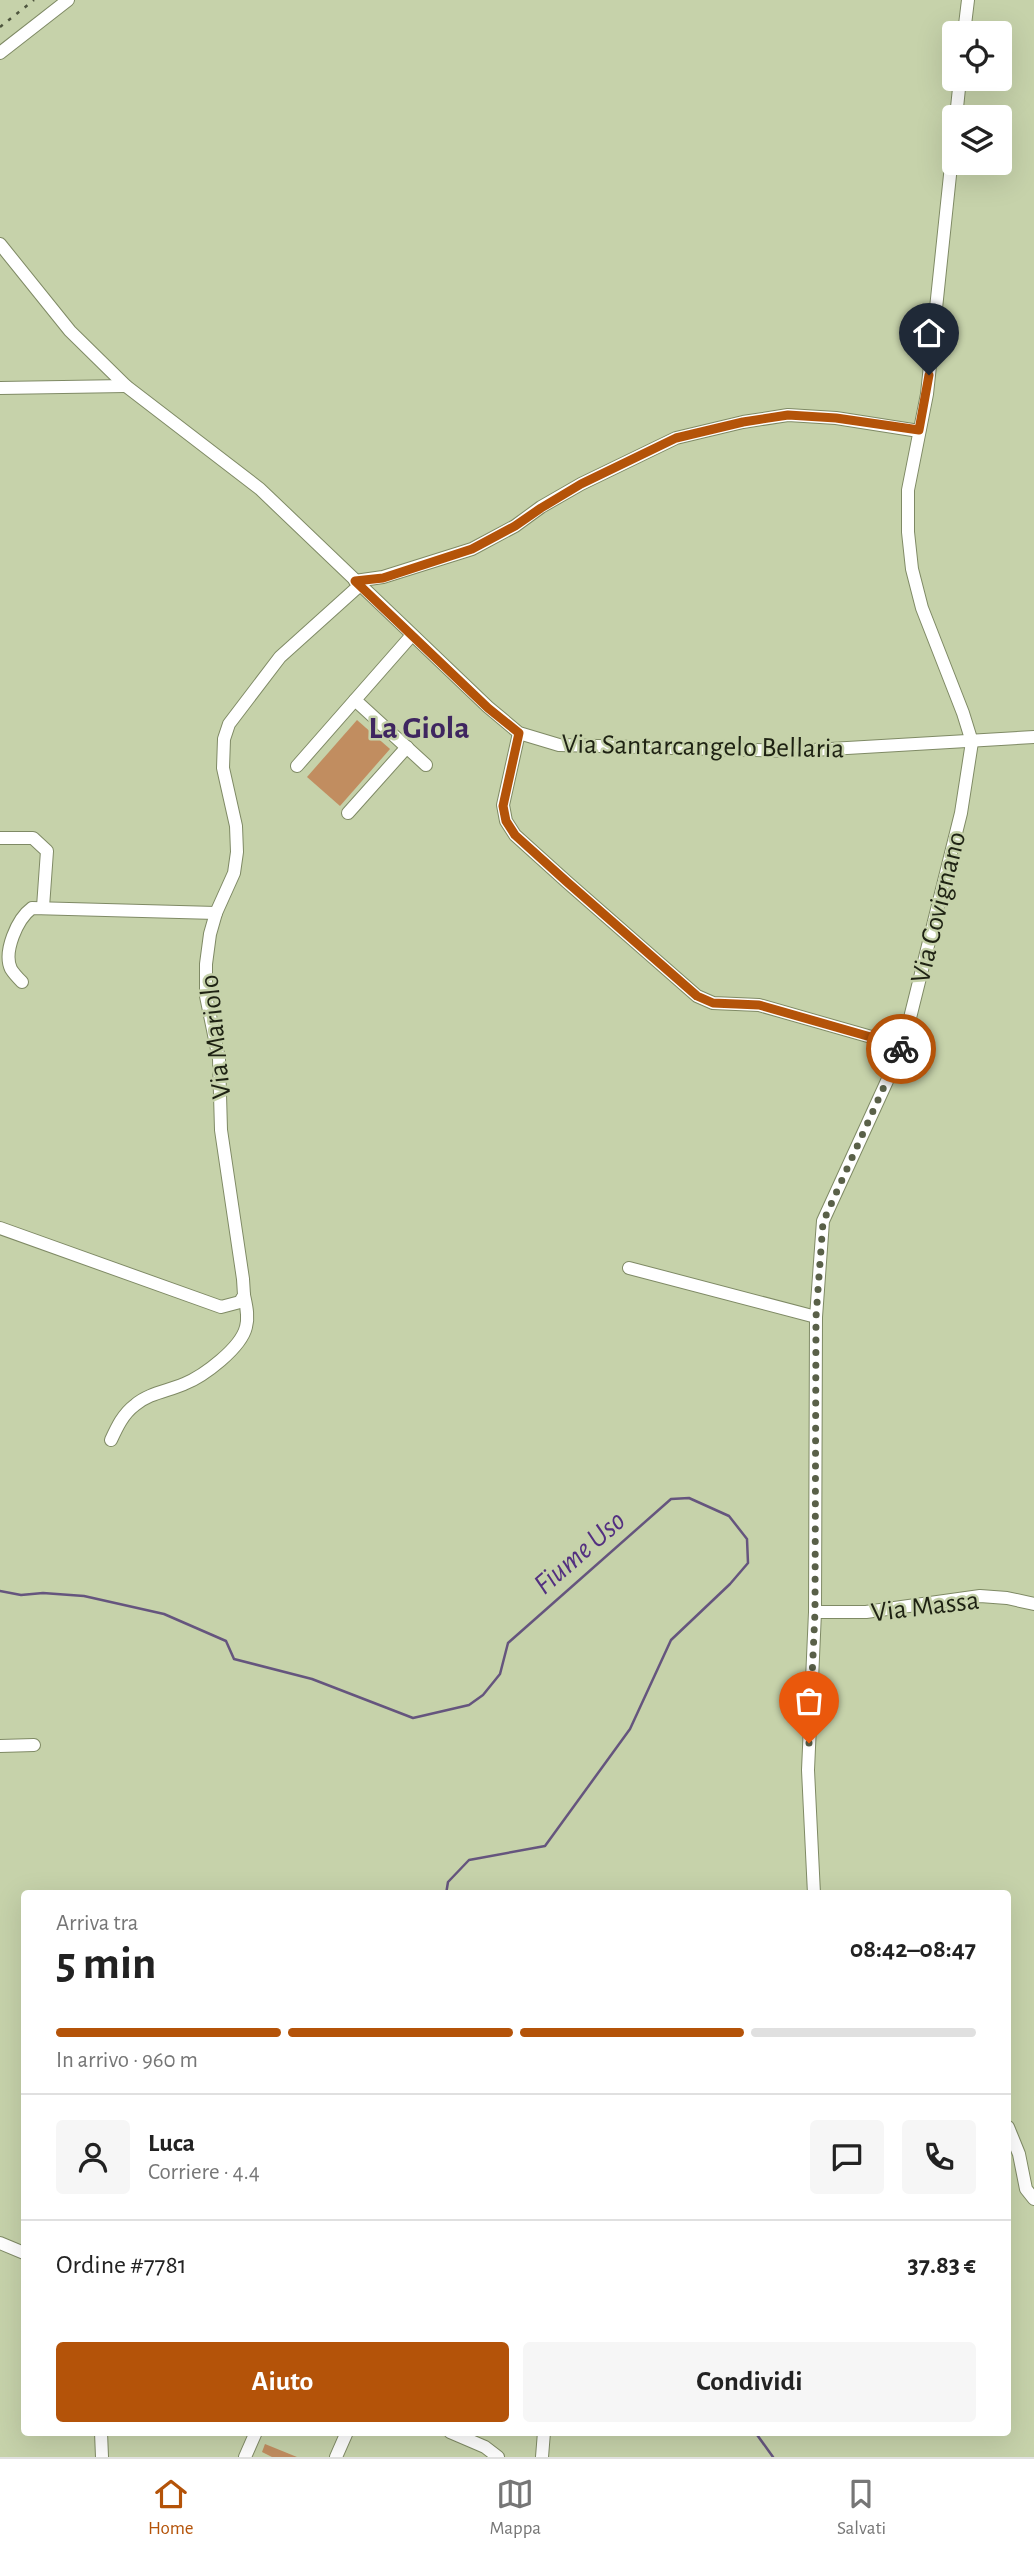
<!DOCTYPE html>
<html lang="it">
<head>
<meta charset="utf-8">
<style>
	:root { --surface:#fff; --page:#f6f6f6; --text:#222; --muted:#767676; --line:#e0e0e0; --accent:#b45309 }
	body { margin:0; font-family:"Alegreya Sans",sans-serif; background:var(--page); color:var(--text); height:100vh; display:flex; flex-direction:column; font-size:26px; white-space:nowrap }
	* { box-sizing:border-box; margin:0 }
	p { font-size:23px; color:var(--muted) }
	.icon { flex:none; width:38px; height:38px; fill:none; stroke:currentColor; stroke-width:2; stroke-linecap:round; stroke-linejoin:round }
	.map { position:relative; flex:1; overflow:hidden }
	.drawer { position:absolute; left:21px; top:1890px; width:990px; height:546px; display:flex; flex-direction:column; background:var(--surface); border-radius:7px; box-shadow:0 7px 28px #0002 }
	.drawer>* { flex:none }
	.tools { position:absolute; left:942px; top:21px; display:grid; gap:14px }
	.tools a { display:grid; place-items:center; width:70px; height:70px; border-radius:7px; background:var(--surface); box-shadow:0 7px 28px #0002; font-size:35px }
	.pin { position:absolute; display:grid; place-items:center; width:60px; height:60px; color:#fff; margin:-72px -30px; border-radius:50% 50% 50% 0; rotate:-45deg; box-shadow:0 0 7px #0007 }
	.pin .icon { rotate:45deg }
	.courier { position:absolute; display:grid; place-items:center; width:70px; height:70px; margin:-35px; border:5px solid #b45309; border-radius:50%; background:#fff; color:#222; box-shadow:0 2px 9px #0007 }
	.head em { font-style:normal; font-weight:700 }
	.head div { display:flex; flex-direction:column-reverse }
	.head { display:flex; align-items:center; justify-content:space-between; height:119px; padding:0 35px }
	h1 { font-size:46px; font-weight:700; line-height:52px }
	.bar { display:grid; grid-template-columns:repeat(4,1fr); gap:10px 7px; align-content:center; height:84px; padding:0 35px }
	.bar i { height:9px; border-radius:5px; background:var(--line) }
	.bar .on { background:var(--accent) }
	.bar p { grid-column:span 4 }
	.line { display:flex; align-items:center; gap:18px; padding:0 35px; border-top:2px solid var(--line) }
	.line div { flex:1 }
	.round { display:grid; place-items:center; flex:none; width:74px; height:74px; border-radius:7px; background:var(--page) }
	.cta { display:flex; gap:14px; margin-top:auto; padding:14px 35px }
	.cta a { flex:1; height:80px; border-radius:7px; background:var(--accent); color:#fff; font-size:28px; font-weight:700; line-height:80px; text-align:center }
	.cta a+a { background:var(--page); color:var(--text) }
	.tabs { display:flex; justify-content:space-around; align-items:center; height:98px; border-top:2px solid var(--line); background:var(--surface); font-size:19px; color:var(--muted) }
	.tabs a { display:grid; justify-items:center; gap:4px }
	.tabs .on { color:var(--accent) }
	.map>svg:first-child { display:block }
	.green { fill:#c18d60 }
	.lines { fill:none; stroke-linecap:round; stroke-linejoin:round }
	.stream { stroke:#65557e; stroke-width:2.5 }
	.minor-casing { stroke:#7f8a65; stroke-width:14 }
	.minor { stroke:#fff; stroke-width:12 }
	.rail { stroke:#4e553e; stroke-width:2.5; stroke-dasharray:3.5 7; stroke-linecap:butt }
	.done { stroke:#596048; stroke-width:7; stroke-dasharray:0 12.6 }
	.route { stroke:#b45309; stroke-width:9 }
	.labels { text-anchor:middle; stroke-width:5; stroke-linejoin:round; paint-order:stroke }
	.street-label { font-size:28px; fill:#1e2213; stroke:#c6d2aa }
	.water-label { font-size:30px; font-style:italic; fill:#533080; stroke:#c6d2aa }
	.quarter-label { font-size:32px; font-weight:bold; fill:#3f2660; stroke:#c6d2aa }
</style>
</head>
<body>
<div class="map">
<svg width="1034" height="2457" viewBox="0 0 1034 2457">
	<rect width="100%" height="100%" fill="#c6d2aa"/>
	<g class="green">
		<path d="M357 720 390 749 340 806 307 777Z"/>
		<path d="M265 2444 297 2457H272L262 2452Z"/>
	</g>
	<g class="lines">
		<g class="stream">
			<path d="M0 1591 21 1595 43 1593 84 1596 164 1614 226 1641 234 1659 312 1679 413 1718 469 1705 483 1695 500 1674 508 1643 671 1499 689 1498 729 1516 747 1539 748 1563 730 1584 671 1640 630 1729 545 1846 469 1860 448 1882 446 1894"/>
			<path d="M755 2432 773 2457"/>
		</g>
		<defs>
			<g id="minor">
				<path d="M964 33 968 0"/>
				<path d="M0 53 68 0"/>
				<path d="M956 117 960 79"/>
				<path d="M0 244 70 331 126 386 260 489 488 707 519 733 559 745 796 751 1034 737"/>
				<path d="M0 388 126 386"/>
				<path d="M355 581 383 577 472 549 515 526 541 507 581 484 676 438 743 422 788 415 836 418 919 431"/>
				<path d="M355 700 426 765"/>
				<path d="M519 733 503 805 506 821 515 835 567 882 697 996 713 1003 759 1005 903 1046"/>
				<path d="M297 766 412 635"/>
				<path d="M348 813 407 747"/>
				<path d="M0 838H33L47 851 43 907"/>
				<path d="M22 982C18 978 14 974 11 969 3 952 17 919 32 908L216 913"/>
				<path d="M0 1228 221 1307 240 1302 244 1295 243 1279 221 1130 219 1059 206 996V964L210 934 216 913 234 873 237 852 236 826 223 768 224 739 229 724 280 657 360 585"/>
				<path d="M629 1268 816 1317"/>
				<path d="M111 1440C117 1427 123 1414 135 1405 149 1393 168 1391 184 1384 204 1376 241 1348 246 1327 249 1316 246 1305 244 1295"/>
				<path d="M815 1612H866L980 1596 1007 1598 1034 1604"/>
				<path d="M0 1746 34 1745"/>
				<path d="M814 1894 808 1770 815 1612 816 1317 823 1221 903 1046 961 813 972 742 963 713 922 608 912 569 908 532V490L927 394 954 137"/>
				<path d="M1008 2127 1019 2154 1026 2189 1034 2199"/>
				<path d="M0 2243 24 2253"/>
				<path d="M101 2432 102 2457"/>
				<path d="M450 2432 485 2447 498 2457"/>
				<path d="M245 2457 256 2432"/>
				<path d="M336 2457 347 2432"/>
				<path d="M542 2457 544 2432"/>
			</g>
		</defs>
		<use href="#minor" class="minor-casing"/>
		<use href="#minor" class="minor"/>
		<path class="rail" d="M0 27 34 0"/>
	</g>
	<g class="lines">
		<path class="done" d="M809 1743 815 1612 816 1317 823 1222 901 1049"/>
		<path class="route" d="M901 1049 902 1046 759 1005 713 1003 697 996 567 882 515 835 506 821 503 806 519 733 488 708 355 581 383 578 472 549 515 526 541 508 581 484 676 438 743 422 788 415 836 418 919 430 929 375"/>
	</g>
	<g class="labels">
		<g class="street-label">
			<text transform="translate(703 745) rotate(1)" y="10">Via Santarcangelo Bellaria</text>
			<text transform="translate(937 907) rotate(-76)" y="10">Via Covignano</text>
			<text transform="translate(214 1037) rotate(-96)" y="10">Via Mariolo</text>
			<text transform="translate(925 1605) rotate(-7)" y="10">Via Massa</text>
		</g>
		<g class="water-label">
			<text transform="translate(579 1552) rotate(-41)" y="10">Fiume Uso</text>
		</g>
		<g class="quarter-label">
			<text x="419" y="738">La Giola</text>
		</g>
	</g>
</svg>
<div class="tools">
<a><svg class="icon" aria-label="locate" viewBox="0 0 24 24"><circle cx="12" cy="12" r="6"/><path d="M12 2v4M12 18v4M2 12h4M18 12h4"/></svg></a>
<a><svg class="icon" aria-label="layers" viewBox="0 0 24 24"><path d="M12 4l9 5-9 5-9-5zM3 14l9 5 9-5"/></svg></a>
</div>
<div class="pin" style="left:809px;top:1743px;background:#ea580c"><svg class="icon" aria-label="bag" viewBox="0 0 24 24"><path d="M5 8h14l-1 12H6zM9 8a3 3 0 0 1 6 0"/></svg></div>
<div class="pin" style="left:929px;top:375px;background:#1f2937"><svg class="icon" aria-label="home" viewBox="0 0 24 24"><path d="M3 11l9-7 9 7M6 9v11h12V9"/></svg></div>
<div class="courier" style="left:901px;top:1049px"><svg class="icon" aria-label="bike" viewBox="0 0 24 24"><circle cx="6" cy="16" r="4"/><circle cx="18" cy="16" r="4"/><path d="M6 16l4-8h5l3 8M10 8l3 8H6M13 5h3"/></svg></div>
<section class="drawer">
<div class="head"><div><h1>5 min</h1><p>Arriva tra</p></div><em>08:42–08:47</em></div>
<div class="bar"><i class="on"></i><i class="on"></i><i class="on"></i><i></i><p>In arrivo · 960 m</p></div>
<div class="line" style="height:126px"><a class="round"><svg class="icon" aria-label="person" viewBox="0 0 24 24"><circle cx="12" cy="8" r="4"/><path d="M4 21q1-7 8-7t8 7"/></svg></a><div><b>Luca</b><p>Corriere · 4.4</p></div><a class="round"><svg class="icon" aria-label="chat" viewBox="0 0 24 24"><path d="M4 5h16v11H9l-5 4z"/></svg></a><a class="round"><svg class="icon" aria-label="phone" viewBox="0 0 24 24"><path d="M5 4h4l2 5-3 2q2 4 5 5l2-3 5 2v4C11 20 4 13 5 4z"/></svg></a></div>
<div class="line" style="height:91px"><div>Ordine #7781</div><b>37.83 €</b></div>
<div class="cta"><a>Aiuto</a><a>Condividi</a></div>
</section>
</div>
<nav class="tabs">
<a class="on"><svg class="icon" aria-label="home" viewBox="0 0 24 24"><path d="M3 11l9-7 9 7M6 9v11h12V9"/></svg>Home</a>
<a><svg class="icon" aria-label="map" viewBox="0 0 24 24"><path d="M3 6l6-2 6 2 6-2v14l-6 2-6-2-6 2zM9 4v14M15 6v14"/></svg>Mappa</a>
<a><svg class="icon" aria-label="saved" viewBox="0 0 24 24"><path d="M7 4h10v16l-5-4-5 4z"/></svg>Salvati</a>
</nav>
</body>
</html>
